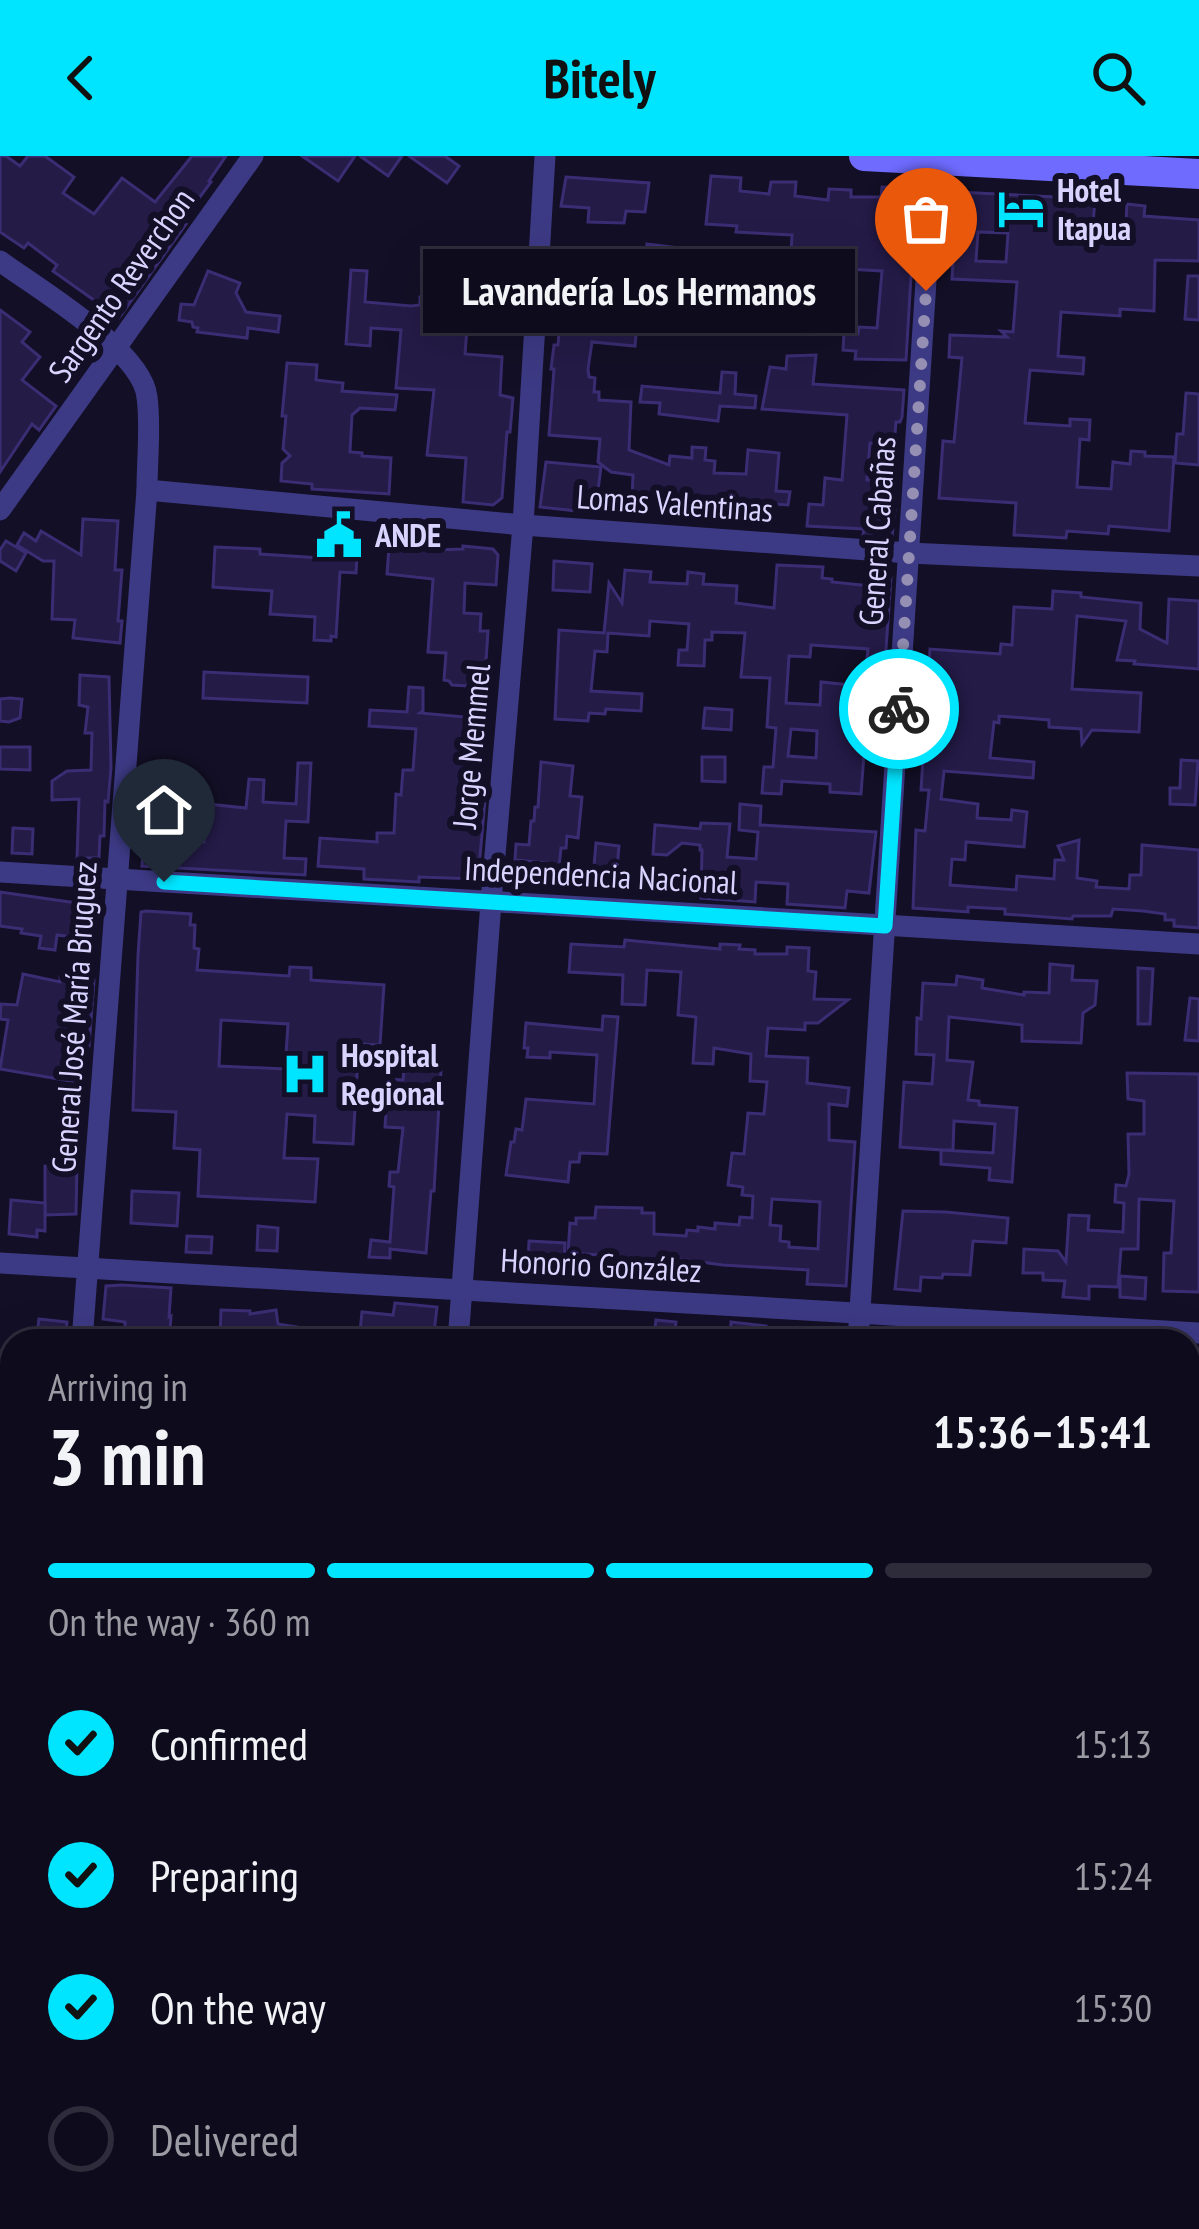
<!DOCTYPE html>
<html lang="en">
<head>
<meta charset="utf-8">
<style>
	:root { --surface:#0e0b1c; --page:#1c1929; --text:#f1f3f6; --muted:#9b9ba3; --line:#2e2b3b; --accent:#00e5ff }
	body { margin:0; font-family:"PT Sans Narrow",sans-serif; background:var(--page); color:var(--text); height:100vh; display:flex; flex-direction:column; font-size:45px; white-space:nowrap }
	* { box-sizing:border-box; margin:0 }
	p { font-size:39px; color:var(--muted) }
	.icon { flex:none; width:66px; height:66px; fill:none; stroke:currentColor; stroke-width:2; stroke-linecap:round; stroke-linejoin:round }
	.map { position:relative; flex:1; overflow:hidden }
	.drawer { position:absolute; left:0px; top:1173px; width:1200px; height:900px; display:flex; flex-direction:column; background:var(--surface); border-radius:36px 36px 0 0; box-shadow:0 12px 48px #0002,0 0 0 3px var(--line) }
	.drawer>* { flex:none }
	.pin { position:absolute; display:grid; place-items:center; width:102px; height:102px; color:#fff; margin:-123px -51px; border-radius:50% 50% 50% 0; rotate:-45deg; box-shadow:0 0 12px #0007 }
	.pin .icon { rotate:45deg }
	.courier { position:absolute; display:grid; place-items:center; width:120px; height:120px; margin:-60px; border:9px solid #00e5ff; border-radius:50%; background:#fff; color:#222; box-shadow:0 3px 15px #0007 }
	.bubble { position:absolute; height:84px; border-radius:0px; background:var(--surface); box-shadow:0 12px 48px #0002,0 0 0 3px var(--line); font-size:39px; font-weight:800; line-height:84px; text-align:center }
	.summary em { font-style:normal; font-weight:800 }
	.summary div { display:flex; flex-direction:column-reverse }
	.summary { display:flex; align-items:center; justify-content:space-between; height:204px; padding:0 48px }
	h1 { font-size:78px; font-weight:800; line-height:90px }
	.bar { display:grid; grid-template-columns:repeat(4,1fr); gap:18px 12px; align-content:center; height:144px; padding:0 48px }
	.bar i { height:15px; border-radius:9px; background:var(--line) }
	.bar .selected { background:var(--accent) }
	.bar p { grid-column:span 4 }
	ol { padding:0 48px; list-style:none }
	li { display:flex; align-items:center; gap:36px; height:132px }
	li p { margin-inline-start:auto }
	li .icon { padding:12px; border-radius:50%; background:var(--accent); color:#111; stroke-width:4 }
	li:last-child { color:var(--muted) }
	li i { width:66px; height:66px; border:6px solid var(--line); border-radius:50% }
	header { display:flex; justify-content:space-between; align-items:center; height:156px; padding:0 48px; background:var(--accent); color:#111; font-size:54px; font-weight:800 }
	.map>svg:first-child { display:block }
	.green { fill:#12302f }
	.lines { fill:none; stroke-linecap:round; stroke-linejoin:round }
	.stream { stroke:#0c2248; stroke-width:4.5 }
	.building { fill:#241b47; stroke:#3b2d73; stroke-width:3; fill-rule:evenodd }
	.street { stroke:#3d3a85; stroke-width:21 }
	.secondary { stroke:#6f6bff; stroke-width:30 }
	.primary { stroke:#c25bff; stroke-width:30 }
	.highway { stroke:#ff4fa3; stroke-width:36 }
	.done { stroke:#948fb3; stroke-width:12; stroke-dasharray:0 21.6 }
	.route { stroke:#00e5ff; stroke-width:15 }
	.labels { text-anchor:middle; stroke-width:12; stroke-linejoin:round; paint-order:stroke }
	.poi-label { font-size:33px; font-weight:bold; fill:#d9d4ff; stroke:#130f26; text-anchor:start }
	.street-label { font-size:33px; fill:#d9d4ff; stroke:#130f26 }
</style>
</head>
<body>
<header><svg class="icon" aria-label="back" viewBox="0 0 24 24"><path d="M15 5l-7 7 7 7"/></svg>Bitely<svg class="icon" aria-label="search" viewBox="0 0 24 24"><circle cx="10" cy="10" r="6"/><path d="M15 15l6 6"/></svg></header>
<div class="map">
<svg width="1199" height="2073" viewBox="0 0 1199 2073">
	<rect width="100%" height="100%" fill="#130f26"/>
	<path class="green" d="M819 2061H958L943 2073H818Z"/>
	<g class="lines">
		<g class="stream">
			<path d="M1054 2073 1057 2061"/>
			<path d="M1109 2073 1119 2061"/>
		</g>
	</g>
	<g class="building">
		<path d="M0 0H6L20 10 28 0H45L74 21 63 37 94 58 122 22 155 46 192 0H226L209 25 211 26 182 65 186 68 119 162 53 115 57 109 28 87 24 92 0 76Z"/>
		<path d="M302 0H355L338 25Z"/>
		<path d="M360 0H402L388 20Z"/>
		<path d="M409 0H445L459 10 447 27Z"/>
		<path d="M711 20 741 22 740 35 769 38 771 26H796L795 40 828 44 829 33 851 34V41H881L882 31 914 32 912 70H914L906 204 855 203 856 195 843 194 844 177 858 178 859 171 877 172 882 115 848 113 849 98H791L792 79 736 76 737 70 706 68Z"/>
		<path d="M566 21 649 27 645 56 626 55 624 67 588 66 589 52 561 50Z"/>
		<path d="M957 36 1095 43 1092 81 1125 84 1127 48 1145 50 1144 60 1199 64V105L1155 104 1154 155 1120 153V160L1061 156 1058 200 1084 202 1083 218 1030 214 1025 267 1070 270V263L1090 264 1089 284 1080 283 1077 331 1111 333 1113 306 1130 308 1131 295 1145 296V300L1174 301 1169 375 1109 370 1108 378 1067 375 1066 382 1014 379 1016 347 939 342 943 285 954 286 962 202 949 201 950 179 1007 181 1001 175 1013 176 1017 126 952 123ZM978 76 1008 77 1006 106 976 105Z"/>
		<path d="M647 88 704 95 699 128 644 121Z"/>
		<path d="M565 107 597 110 595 129 640 134 635 190 592 186 588 213 589 221 595 222 594 236H599V244L631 246 629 294 669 309 670 300 692 302V291L706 292 705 304 715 305 714 317 746 318 748 294 779 297 776 335 790 336 788 349 775 348 774 353 753 350 752 366 727 364 728 359 723 358 725 344 687 341 685 361 659 359 661 345 632 344 633 319 611 316 598 306 600 283 549 279 554 213H551L554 189H558Z"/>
		<path d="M451 108 471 110 470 122 522 125 520 154 495 152V161L468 159 465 198 502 201 500 239 513 242 510 276H507L502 342 493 349 463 346 466 302 427 299 434 234 396 232 401 174 371 172 370 190 346 188 351 114 367 115 365 146 411 150 420 149V141H427L428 135 449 137Z"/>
		<path d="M208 115 240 127 236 137 246 156 280 160 278 176 248 172 247 182 197 176 198 172 193 171 192 166 179 164 181 148 194 149Z"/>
		<path d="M1188 120H1199V164L1185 163Z"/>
		<path d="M0 154 30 176 22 186 40 201 22 224 56 250 39 274 32 268 0 316Z"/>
		<path d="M816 199 813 228 904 234 902 261 900 266H896L894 289 870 287 867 324 891 327 889 348 891 354H895L892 381 863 379 864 373 807 370 809 348 823 349 825 322 842 324 847 259 762 253 770 211 786 213 787 200Z"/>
		<path d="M287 207 317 209 316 224 343 227 342 235 397 239 395 254 360 252 352 259 350 296 362 297V300L391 302 389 338 312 333V328L281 325 282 307 290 300 283 293 286 260H282Z"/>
		<path d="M722 216 736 217 735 238 756 240 755 252 720 250 718 265 659 258 660 247 640 246 642 230 720 237Z"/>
		<path d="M1186 237 1199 238V309L1175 307 1177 278H1183Z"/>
		<path d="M546 306 601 311 595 357 540 351Z"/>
		<path d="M83 363 118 365 115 414H122L118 465H122L120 487 73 482 75 464 52 463 54 405H43L17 389 24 377 36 385 41 375 81 399Z"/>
		<path d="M6 385 26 397 16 415 0 405V394Z"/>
		<path d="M463 390 493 393 498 399 496 429 465 427 464 457 481 458 480 475H488L486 505H491L485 531 452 529 449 525 444 524 446 497 428 496 433 423 387 418 389 391 435 394 463 393Z"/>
		<path d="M215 391 260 393V398L337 403 338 399 357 400 356 417 340 416 336 481 331 480V485L314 484 315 461 270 458 272 435 213 431Z"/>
		<path d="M554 405 592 408 590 436 553 434Z"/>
		<path d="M777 409 823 411 822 422 832 423V426L871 430 872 415 886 416 891 421 880 579 870 578 868 598H864L861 638 830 636V628L782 625 781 638 762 637 764 611H773L776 572 767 571 770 522 741 521 745 477 712 476V484H705L704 510 678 509 679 494H687L689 468 650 465 649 480 608 477 607 496 595 495 591 535 642 538 641 555 606 553 605 558 589 557 588 565 555 563 559 474 604 477 609 427 622 447 625 414 651 416 650 426 687 428 688 416 704 418 703 428 737 430 736 447 774 452ZM811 489 868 493 865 525 851 524V529L821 526 820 549 786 547 789 500 810 501ZM791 573 817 575 816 602 788 600Z"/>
		<path d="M1053 435 1081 437V441L1141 447 1140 473 1167 487 1169 443 1199 445V513L1134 508 1135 505 1117 504 1126 465 1077 460 1072 533 1141 537 1139 576 1092 574 1082 588 1081 573 1049 571V564L999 560V567L994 566 990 602 1034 606 1033 622 944 615 941 643 978 648 977 662 1011 664 1012 654 1027 656 1024 691 966 686 965 704 952 703 950 729 1016 734 1017 720 1054 723 1055 704H1064L1058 690 1079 684 1077 722 1097 725 1096 731 1129 733 1130 719H1141L1142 689 1199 694V772L1174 770V764H1165V758L1143 755 1113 753 1111 760H1073L1072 763 1005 758V753L968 751V756L913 752 916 674 925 675 929 634H921L930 493 1000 498 1001 488 1012 489 1014 451 1052 453Z"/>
		<path d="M204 516 308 521 307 547 203 542Z"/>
		<path d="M80 519 109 521 111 612 108 646 105 645 104 680H100L99 702H77L79 643 52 644V625L67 615 91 614 92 577H85L88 551 79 549Z"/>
		<path d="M409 531 423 532V555L420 557 476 562 472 618 480 622 479 643 485 644 478 723 419 721V726L364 723V713L318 710 320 682 377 686V677H394L396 638 401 639 403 614H413L416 573 369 570 370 554 407 556Z"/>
		<path d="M10 542 22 543 20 562 9 566 0 565V543Z"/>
		<path d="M705 552 732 554 731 574 703 572Z"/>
		<path d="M0 591H30V614L0 613Z"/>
		<path d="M702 601H725V626L702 625Z"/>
		<path d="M1181 604 1198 605 1195 649 1170 648V632H1180Z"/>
		<path d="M541 606 573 610 570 640 582 641 578 682 567 680 566 692H561L558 721 548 707 515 704 516 688 529 689 531 665H534L535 651H538Z"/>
		<path d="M298 607H311L308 666 286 665 284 702 306 703 305 719 142 710 144 682 204 686 207 648 246 652 249 623 264 624 263 646 296 648Z"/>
		<path d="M740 648 761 650 760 669 876 676 869 737 847 735 845 752 787 748 788 728 756 726 755 746 701 742 702 694H700V689L682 687 667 699 653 698 655 669 700 673 701 667 730 668 727 701 756 703 758 676 739 674Z"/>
		<path d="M13 672 33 673 32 698 12 697Z"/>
		<path d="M596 687 619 690 616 724 593 722Z"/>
		<path d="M0 736 77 747 73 781 57 779 55 794 39 792 41 780 21 777 22 773 0 770Z"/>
		<path d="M146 755 191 758 190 769H195L194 792 199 793 197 814 289 820 290 811 311 812V824L384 829 380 889 361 888 360 900H358L353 988 314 986 315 960 287 958 284 1002 318 1003 315 1046 198 1040 200 994 174 992 176 956 133 954 138 799 141 756ZM221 864 288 868 285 913 219 910Z"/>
		<path d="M625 784 720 793V788L740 789 739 793 755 794V798H787V791L809 792 808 815 816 816 814 843 848 844 818 867H805V874L768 872 766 900 808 902 807 927 849 932 847 950 829 948V984L855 986 846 1130 807 1128 808 1114 723 1109 670 1102 669 1121 599 1117 600 1099 568 1097 570 1067 576 1068V1062H595L596 1051 642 1052V1057H654V1078L686 1080 687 1074 698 1075V1071L715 1073V1067L739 1069 740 1061 752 1062 753 1040 742 1039 743 1031 728 1029 732 997 744 998 748 957 764 958 767 926 750 925 751 898 714 892 713 908 693 907 696 861 678 859 681 816 647 814 645 849 622 848 623 819 569 816 571 788 624 791ZM772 1043 820 1046 818 1093 789 1091V1086L780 1085 781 1070 770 1069Z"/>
		<path d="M1050 808 1073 810 1072 824 1097 825 1095 849 1083 857 1081 887 1022 885V869L949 861 947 904 973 906 968 944 979 945V949L1017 952 1012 1026 989 1024 990 1012 941 1008V994L900 991 904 926 932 928 934 899 916 898 917 862 921 863 923 827 956 829 957 820 983 824 982 832 1024 839V836L1049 837ZM954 965 995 968 993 997 941 994H953Z"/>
		<path d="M1138 812 1153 813 1150 868H1138Z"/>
		<path d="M23 818 60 826V821L94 824 89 890 82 889 76 926 0 913 8 864 0 863 1 848 17 849Z"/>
		<path d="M1190 842 1199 843V885L1185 884Z"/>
		<path d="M603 860 618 861 607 998 580 997 579 1006H570L568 1026 506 1019 511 986H514L516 973 522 974 526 943 594 948 597 899 550 896V902L527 901 528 892H524L526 867 602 874Z"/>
		<path d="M404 912 441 914 434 1035H431L426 1097 390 1093V1102L369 1101 371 1084 390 1086 394 1031 389 1030 390 1016H398L403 972 385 971 388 923 403 924Z"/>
		<path d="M1127 917 1199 918V1136L1163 1135 1164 1097H1171L1174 1045 1139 1043 1138 1093H1121L1118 1131 1089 1130V1143L1063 1141 1065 1125 1043 1124V1117H1023L1024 1093 1058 1095 1066 1106 1069 1059 1089 1060 1088 1074 1123 1076 1124 1047 1115 1046 1116 1029 1126 1030 1129 1018 1128 978H1144V945L1128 943Z"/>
		<path d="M77 1007 76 1058 45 1059V1010Z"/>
		<path d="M132 1035 179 1037 177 1070 131 1067Z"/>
		<path d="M11 1044 45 1047V1075L37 1074V1081L9 1078Z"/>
		<path d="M903 1055 946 1056 1008 1062 1006 1087 973 1085 970 1119 943 1118 942 1122 921 1121 920 1135 895 1133Z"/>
		<path d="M258 1070 278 1072 277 1095 257 1094Z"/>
		<path d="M187 1080 212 1081 211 1097 186 1096Z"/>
		<path d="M529 1085 565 1087 564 1103 554 1102 553 1115 531 1114V1106H528Z"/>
		<path d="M1120 1120 1146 1122 1145 1143 1120 1141Z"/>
		<path d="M122 1129 171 1132 169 1161 171 1160 170 1175 125 1172V1166L103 1163 106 1130Z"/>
		<path d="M395 1147 437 1151 433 1185H359L362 1156 393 1159Z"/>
		<path d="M221 1154 250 1155V1158L276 1154 278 1168 297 1171 296 1185H220Z"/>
		<path d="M39 1163 67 1166 65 1185H36Z"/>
		<path d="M656 1164 676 1166 674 1185H653Z"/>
		<path d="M731 1166 766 1170 764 1185H730Z"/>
	</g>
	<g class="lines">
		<g class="street">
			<path d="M0 105C38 133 142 194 147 241 151 271 147 303 147 334L82 1185"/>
			<path d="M147 334 523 369 909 397 1199 410"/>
			<path d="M0 354 253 0"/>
			<path d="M0 716 1199 788"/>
			<path d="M0 1107 1199 1177"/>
			<path d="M458 1185 491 746 523 369 545 0"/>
			<path d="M858 1185 934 0"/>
			<path d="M1188 1683 1199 1638"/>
			<path d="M11 2073 12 2056"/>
			<path d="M230 2073V2061"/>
			<path d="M427 2073 428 2061"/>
			<path d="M806 2073V2061"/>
		</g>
		<g class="secondary">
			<path d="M864 0 1199 18"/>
			<path d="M0 1273 12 1282"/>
			<path d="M0 1331 12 1339"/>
		</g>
		<g class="primary">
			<path d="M1188 1904 1199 1898"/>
			<path d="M960 2073 976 2061"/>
		</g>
		<g class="highway">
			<path d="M0 1431 12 1432"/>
			<path d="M0 1462 12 1463"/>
			<path d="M1188 1506 1199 1507"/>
			<path d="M1188 1538 1199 1539"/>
		</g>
	</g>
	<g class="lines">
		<path class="done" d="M899 553 926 135"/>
		<path class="route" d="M164 726 885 770 899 553"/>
	</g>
	<defs>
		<symbol id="hotel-bare" viewBox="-9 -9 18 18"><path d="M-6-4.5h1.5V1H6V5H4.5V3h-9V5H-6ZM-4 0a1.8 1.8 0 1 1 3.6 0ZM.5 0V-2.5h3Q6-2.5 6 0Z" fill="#00e5ff" stroke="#130f26" stroke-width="2.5" paint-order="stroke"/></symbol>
		<symbol id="civic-bare" viewBox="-9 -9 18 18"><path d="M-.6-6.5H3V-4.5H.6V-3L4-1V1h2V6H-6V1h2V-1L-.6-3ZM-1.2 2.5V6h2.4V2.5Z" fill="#00e5ff" stroke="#130f26" stroke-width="2.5" paint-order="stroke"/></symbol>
		<symbol id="hospital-bare" viewBox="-9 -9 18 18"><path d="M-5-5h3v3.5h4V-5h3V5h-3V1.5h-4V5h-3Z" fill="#00e5ff" stroke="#130f26" stroke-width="2.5" paint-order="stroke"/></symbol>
	</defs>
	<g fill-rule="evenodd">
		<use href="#hotel-bare" x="988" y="20" width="66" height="66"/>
		<use href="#civic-bare" x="306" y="346" width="66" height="66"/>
		<use href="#hospital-bare" x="272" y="885" width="66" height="66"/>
	</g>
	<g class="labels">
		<g class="poi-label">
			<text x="1057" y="46">Hotel<tspan x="1057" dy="38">Itapua</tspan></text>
			<text x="375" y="391">ANDE</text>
			<text x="341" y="911">Hospital<tspan x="341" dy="38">Regional</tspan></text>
		</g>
		<g class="street-label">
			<text transform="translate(121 129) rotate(-55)" y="12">Sargento Reverchon</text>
			<text transform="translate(675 347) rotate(4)" y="12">Lomas Valentinas</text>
			<text transform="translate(877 375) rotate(-86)" y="12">General Cabañas</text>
			<text transform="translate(471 590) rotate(-85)" y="12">Jorge Memmel</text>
			<text transform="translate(601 719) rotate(3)" y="12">Independencia Nacional</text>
			<text transform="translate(74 861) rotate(-86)" y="12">General José María Bruguez</text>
			<text transform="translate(601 1109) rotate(3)" y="12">Honorio González</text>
		</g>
	</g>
</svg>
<div class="pin" style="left:926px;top:135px;background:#ea580c"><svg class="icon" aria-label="bag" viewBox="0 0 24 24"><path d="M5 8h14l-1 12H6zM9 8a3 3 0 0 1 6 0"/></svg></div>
<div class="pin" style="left:164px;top:726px;background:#1f2937"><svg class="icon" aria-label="home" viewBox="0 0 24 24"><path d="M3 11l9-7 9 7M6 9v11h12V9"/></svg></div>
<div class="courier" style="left:899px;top:553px"><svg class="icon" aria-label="bike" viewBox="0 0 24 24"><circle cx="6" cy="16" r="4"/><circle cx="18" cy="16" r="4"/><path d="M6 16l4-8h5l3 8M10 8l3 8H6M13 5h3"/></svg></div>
<div class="bubble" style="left:423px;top:93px;width:432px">Lavandería Los Hermanos</div>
<section class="drawer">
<div class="summary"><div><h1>3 min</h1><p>Arriving in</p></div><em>15:36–15:41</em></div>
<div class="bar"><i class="selected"></i><i class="selected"></i><i class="selected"></i><i></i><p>On the way · 360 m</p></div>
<ol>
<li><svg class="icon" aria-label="check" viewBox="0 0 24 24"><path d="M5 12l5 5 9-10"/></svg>Confirmed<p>15:13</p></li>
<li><svg class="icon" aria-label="check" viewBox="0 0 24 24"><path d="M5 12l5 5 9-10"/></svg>Preparing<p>15:24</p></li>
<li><svg class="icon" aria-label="check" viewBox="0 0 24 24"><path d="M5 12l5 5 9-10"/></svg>On the way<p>15:30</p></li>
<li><i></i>Delivered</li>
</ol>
</section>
</div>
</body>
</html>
